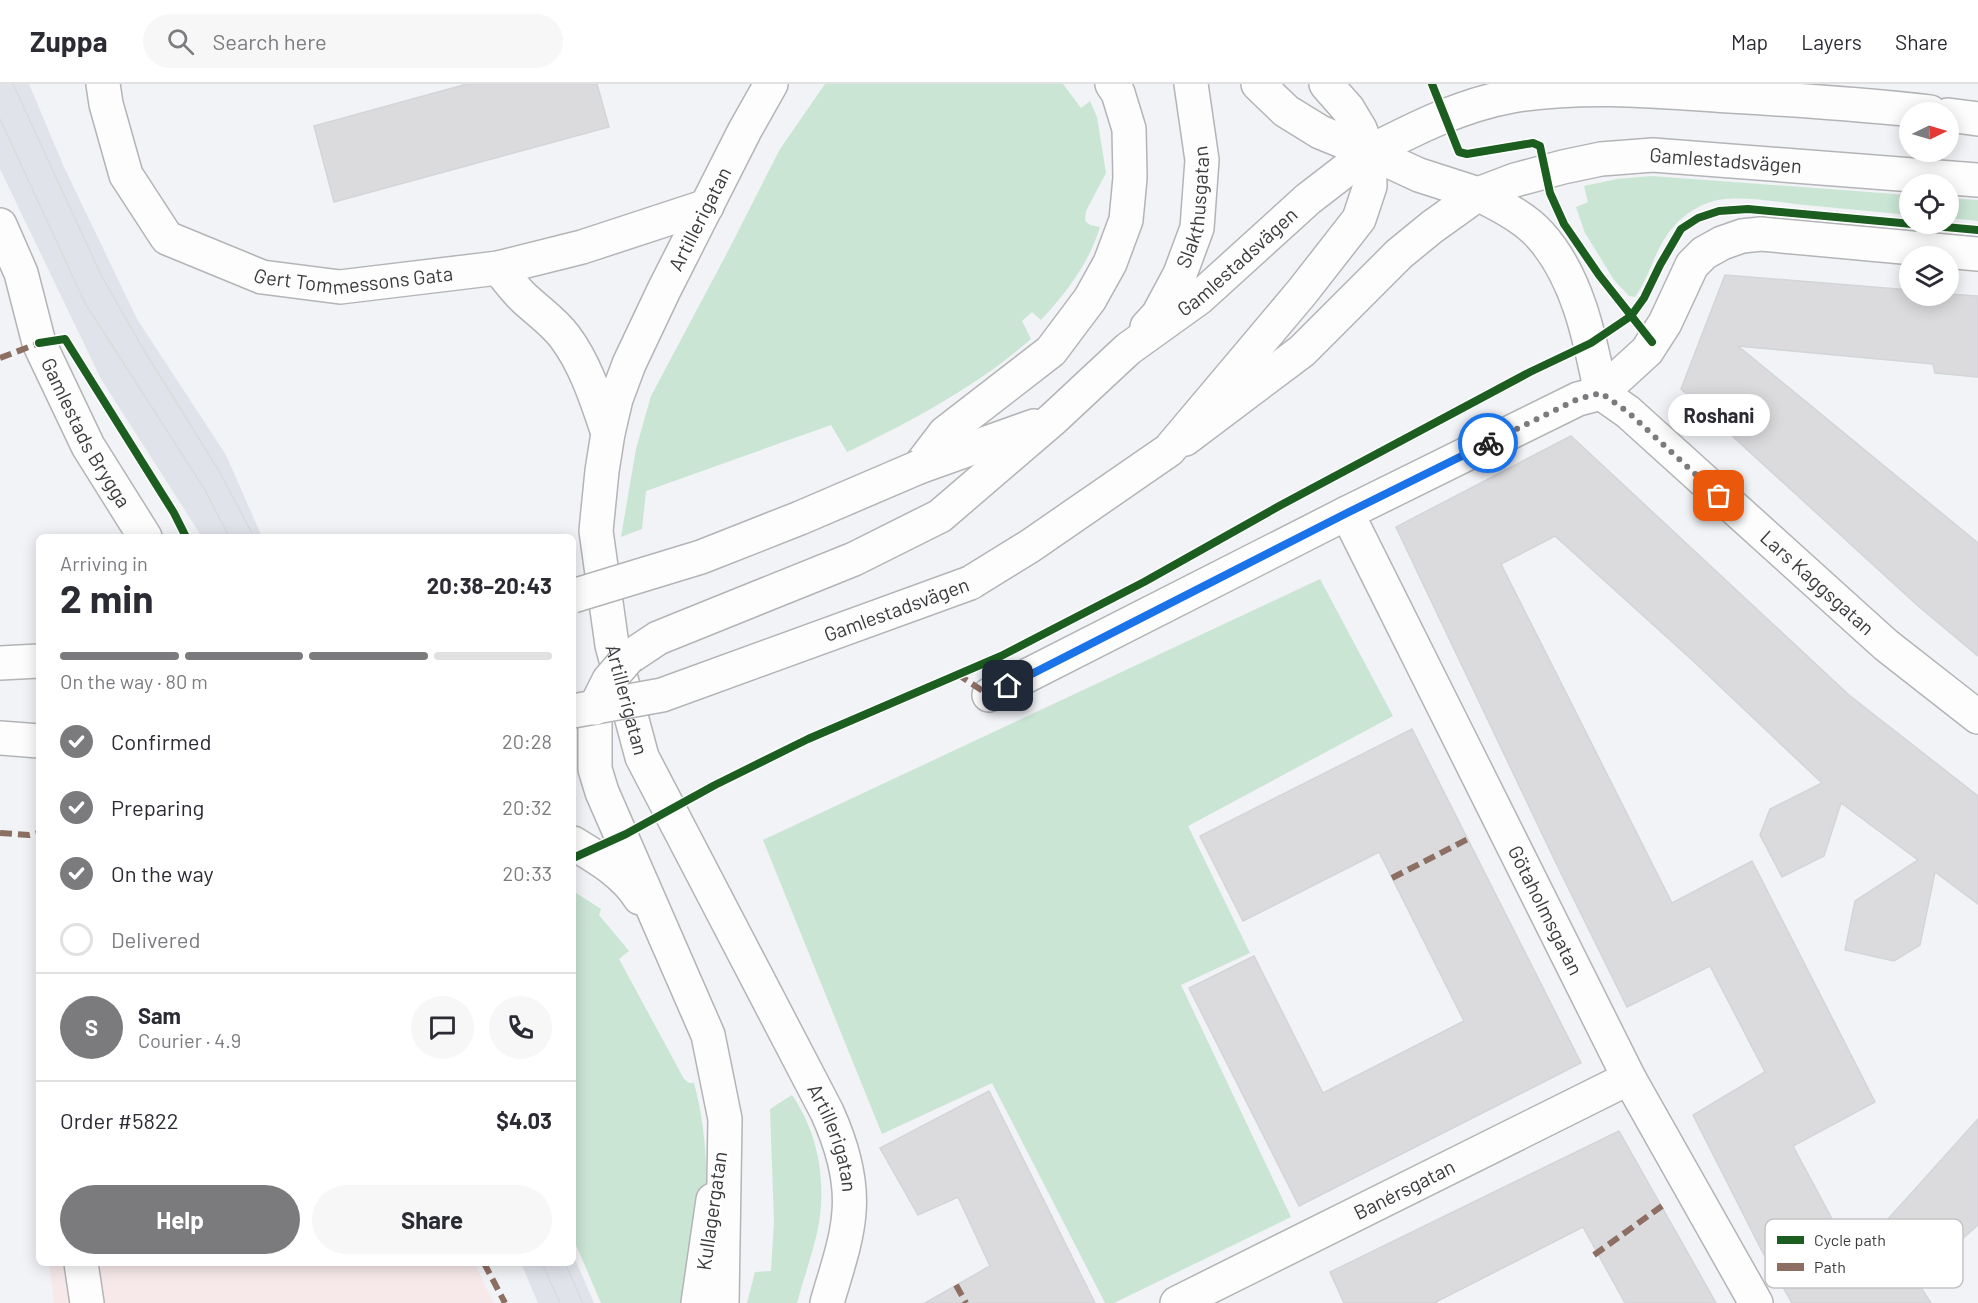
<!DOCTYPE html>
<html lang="en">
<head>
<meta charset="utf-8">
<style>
	:root { --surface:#fff; --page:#f7f7f7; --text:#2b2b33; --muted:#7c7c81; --line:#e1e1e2; --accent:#7b7b7e }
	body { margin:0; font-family:Barlow,sans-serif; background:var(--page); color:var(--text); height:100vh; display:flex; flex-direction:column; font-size:22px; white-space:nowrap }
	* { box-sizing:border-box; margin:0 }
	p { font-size:20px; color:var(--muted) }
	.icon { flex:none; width:33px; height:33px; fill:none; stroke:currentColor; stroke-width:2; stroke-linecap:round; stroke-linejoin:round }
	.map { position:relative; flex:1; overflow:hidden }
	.panel { position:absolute; left:36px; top:450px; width:540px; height:732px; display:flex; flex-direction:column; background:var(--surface); border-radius:9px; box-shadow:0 3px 15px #0003 }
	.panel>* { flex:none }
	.needle { width:39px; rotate:85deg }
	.tools { position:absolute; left:1899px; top:18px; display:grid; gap:12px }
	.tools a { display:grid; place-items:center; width:60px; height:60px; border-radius:50%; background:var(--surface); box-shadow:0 3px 15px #0003; font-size:30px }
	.pin { position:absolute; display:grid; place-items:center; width:51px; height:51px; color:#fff; margin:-26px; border-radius:12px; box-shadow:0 3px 9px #0006 }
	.courier { position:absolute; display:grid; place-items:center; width:60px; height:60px; margin:-30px; border:4px solid #1a73e8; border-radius:50%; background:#fff; color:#222; box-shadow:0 2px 8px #0007 }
	.bubble { position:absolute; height:42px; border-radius:21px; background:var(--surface); box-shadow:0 3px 15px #0003; font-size:20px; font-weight:700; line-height:42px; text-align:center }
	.overview em { font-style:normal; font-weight:700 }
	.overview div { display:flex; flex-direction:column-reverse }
	.overview { display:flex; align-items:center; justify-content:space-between; height:102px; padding:0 24px }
	h1 { font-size:39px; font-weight:700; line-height:45px }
	.bar { display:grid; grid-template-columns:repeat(4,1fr); gap:9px 6px; align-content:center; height:72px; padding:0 24px }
	.bar i { height:8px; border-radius:4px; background:var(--line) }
	.bar .on { background:var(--accent) }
	.bar p { grid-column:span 4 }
	.line { display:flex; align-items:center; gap:15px; padding:0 24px; border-top:2px solid var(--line) }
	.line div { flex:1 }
	.round { display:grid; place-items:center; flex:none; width:63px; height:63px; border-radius:32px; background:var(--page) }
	ol { padding:0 24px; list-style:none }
	li { display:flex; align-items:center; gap:18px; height:66px }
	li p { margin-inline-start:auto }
	li .icon { padding:6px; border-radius:50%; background:var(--accent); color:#fff; stroke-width:4 }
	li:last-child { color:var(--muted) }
	li i { width:33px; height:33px; border:3px solid var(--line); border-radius:50% }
	.button { display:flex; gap:12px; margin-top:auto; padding:12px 24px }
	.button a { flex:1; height:69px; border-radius:36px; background:var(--accent); color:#fff; font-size:24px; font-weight:700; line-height:69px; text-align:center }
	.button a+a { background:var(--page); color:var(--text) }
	header { display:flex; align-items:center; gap:36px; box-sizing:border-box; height:84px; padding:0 30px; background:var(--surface); border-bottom:2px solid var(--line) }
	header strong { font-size:28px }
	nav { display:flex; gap:33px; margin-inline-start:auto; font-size:21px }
	.search { width:420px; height:54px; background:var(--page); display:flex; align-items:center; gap:15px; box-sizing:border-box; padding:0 21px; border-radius:33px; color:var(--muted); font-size:22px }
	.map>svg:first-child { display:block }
	.built { fill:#e1e3eb }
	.industrial { fill:#f7e9e9 }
	.green { fill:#cae5d4 }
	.building { fill:#dbdbde; stroke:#d3d5d7; stroke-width:1.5 }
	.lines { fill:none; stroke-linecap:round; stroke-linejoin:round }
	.minor-casing { stroke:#b3b4b6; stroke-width:36 }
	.tertiary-casing { stroke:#b3b4b6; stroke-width:36 }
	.secondary-casing { stroke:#b3b4b6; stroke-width:36 }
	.minor { stroke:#fdfdfe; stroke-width:33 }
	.tertiary { stroke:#fdfdfe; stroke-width:33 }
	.secondary { stroke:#fdfdfe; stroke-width:33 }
	.tram { stroke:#dbdbdc; stroke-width:1.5 }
	.secondary-bridge-casing { stroke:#b3b4b6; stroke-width:36; stroke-linecap:butt }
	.secondary-bridge { stroke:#fdfdfe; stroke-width:33 }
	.quiet { stroke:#8d6e63; stroke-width:6; stroke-dasharray:12 6; stroke-linecap:butt }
	.cycleway-casing { stroke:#fff; stroke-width:11 }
	.cycleway { stroke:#1b5e20; stroke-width:8 }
	.done { stroke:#7b7b7e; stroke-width:6; stroke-dasharray:0 10.8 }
	.route { stroke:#1a73e8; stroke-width:8 }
	.labels { text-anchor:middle; stroke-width:5; stroke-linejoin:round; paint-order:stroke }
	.street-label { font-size:20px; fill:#3b3b3e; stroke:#fff }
	.key { fill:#fff; stroke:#c4c4c5; stroke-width:1.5 }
	.key-label { font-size:16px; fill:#3b3b3e }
</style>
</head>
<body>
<header>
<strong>Zuppa</strong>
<div class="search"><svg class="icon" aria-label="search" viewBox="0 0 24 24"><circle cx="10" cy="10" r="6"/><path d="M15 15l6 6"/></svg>Search here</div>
<nav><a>Map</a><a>Layers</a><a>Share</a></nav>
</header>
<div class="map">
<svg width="1978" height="1219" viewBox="0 0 1978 1219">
	<rect width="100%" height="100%" fill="#f1f3f6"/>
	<g class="built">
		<path d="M0 0H29L64 83 137 235 226 371 262 453H202L101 295 0 85Z"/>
		<path d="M573 1170 594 1219H538L521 1179H573Z"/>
	</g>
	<path class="industrial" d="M49 1179H474L494 1219H54Z"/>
	<g class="green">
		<path d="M825 0H1063L1081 24 1090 17 1097 33 1106 89 1086 127 1085 137 1090 141 1100 143C1089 179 1067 208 1041 236L1032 228 1022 237 1031 255C977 302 912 337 847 368L831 341 646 407 642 445 621 453 636 365 651 312 726 171 780 65Z"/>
		<path d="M1651 92 1909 111V131C1871 127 1833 124 1795 120 1770 117 1743 112 1718 116 1702 119 1686 129 1675 141 1654 164 1652 189 1635 213L1629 212 1614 196 1585 149 1576 123 1588 118 1584 102 1617 95Z"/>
		<path d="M1949 114 1978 116V137L1949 134Z"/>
		<path d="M1320 495 1393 632 1188 742 1250 869 1181 901 1291 1133 1114 1219H1105L992 999 882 1050 763 756Z"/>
		<path d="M573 807 601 825 599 831 629 867 619 875 684 995 689 999H694C704 1035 710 1091 704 1128 700 1159 692 1189 686 1219H601L573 1154Z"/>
		<path d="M792 1011C818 1049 826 1095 819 1139 814 1166 804 1193 797 1219H747L755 1188 771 1187 774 1137 770 1025Z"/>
	</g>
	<g class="building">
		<path d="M467 0H597L609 43 334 118 314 42Z"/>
		<path d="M1725 191 1910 206V212H1948V210L1978 212V293L1935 289 1933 280 1738 262 1978 459V572L1917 521 1681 305Z"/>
		<path d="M1571 352 1849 611 1978 712V820L1935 788 1920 861 1894 877 1845 866 1855 817 1918 776 1841 719 1824 772 1782 793 1760 751 1770 725 1822 699 1691 575 1555 452 1501 480 1672 819 1752 777 1875 1018 1793 1062 1853 1174 1978 1035V1141L1916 1196 1931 1219H1792L1763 1169 1693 1031 1765 988 1710 882 1627 923 1556 779 1396 443Z"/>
		<path d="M1412 645 1581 979 1299 1122 1189 904 1254 872 1323 1009 1464 937 1379 768 1243 837 1200 752Z"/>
		<path d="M989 1007 1095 1219H925L990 1182 958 1113 918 1131 880 1064Z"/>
		<path d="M1619 1047 1716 1219H1625L1583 1143 1434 1219H1344L1330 1188Z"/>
	</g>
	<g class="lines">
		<defs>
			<g id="minor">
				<path id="s1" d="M103 0 106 20 126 91 167 154 262 193 340 203 498 184 582 163 707 122"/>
				<path id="s2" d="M1478 110C1499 121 1524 133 1540 151 1578 193 1590 255 1601 309L1628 328 1886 561 1978 633"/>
				<path id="s3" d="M0 141 21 189 39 259 88 362 145 453"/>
				<path id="s4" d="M1347 429 1629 994 1756 1219"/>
				<path d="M989 611 1347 429 1578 315 1601 309 1647 267 1665 239 1692 181 1704 169 1722 159 1742 152 1761 150 1978 170"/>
				<path d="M81 1179 87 1219"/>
				<path d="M698 1219 713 1116"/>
				<path id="s5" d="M1177 1219 1629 994"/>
			</g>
			<g id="tertiary">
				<path d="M1948 31 1978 35"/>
				<path d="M1369 68C1414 45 1461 21 1512 12 1585 0 1657 7 1730 12 1797 16 1863 20 1930 28"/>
				<path d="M1369 68 1419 91 1478 110"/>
				<path id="s6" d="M1185 355 1302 267 1399 170 1432 143 1478 110 1515 96 1563 83 1601 75 1653 71 1978 96"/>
			</g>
			<g id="secondary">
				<path id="s7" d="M771 0 745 46 664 206 629 280 616 315 608 349 602 387 596 447 612 561 642 673 827 1028C841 1059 852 1093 849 1128 847 1158 835 1190 827 1219"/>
				<path d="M1258 0 1286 27 1320 48 1369 68"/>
				<path d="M498 184C507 194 515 206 525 215 539 228 554 238 565 253 586 281 597 317 608 349"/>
				<path id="s8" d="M1147 243 1158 231 1180 190 1197 144 1202 76 1191 0"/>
				<path d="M919 383 945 349 1051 267 1090 215 1110 179 1126 136 1130 94 1129 45 1118 9 1112 0"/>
				<path d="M919 383 1034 342"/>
				<path d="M970 499 1030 462 1169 366 1302 208 1359 135 1370 102 1369 68 1360 45 1348 25 1326 0"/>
				<path id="s9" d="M628 574 658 554 854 475 940 432 1053 335 1128 265 1199 214 1308 115 1369 68"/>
				<path d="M0 579 39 577"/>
				<path d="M595 624V685L602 708 708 951 725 1035 722 1219"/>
				<path d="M0 654 39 657"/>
				<path d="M573 759C598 774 624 789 640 814"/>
			</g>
		</defs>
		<use href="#minor" class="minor-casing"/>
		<use href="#tertiary" class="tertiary-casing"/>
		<use href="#secondary" class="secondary-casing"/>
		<use href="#minor" class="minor"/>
		<use href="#tertiary" class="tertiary"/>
		<use href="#secondary" class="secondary"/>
		<g class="tram">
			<path d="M13 0 101 191 142 263 219 387 254 453"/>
			<path d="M0 35 85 219 205 406 229 453"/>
			<path d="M542 1179 560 1219"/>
			<path d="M565 1179 583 1219"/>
		</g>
		<defs>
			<g id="secondary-bridge">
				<path d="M573 512 701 473 800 434 919 383"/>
				<path d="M595 624 609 596 628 574"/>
				<path id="s10" d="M573 627 662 611 970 499"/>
			</g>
		</defs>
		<use href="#secondary-bridge" class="secondary-bridge-casing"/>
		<use href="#secondary-bridge" class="secondary-bridge"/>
		<g class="quiet">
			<path d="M0 274 42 258"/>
			<path d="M957 590 989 611"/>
			<path d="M0 749 29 751 39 749"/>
			<path d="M1392 794 1468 755"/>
			<path d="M1594 1171 1662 1122"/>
			<path d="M484 1179 505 1219"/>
			<path d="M956 1201 966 1219"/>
		</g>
		<defs>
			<g id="cycleway">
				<path d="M1432 0 1459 68 1467 70 1533 59 1540 62 1550 109 1564 140 1599 191 1652 258"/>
				<path d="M39 259 65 255 174 429 186 453"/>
				<path d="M573 774 626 750 715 701 808 655 1001 572 1144 498 1281 421 1530 288 1591 259 1631 232 1644 214 1660 181 1681 145 1698 134 1719 127 1748 125 1978 146"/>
			</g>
		</defs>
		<use href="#cycleway" class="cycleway-casing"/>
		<use href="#cycleway" class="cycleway"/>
	</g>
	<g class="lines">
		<path class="done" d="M1488 359 1578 315 1601 309 1628 328 1719 412"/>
		<path class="route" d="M1008 602 1347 429 1488 359"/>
	</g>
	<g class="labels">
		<g class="street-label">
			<text dy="7" stroke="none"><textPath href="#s6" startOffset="636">Gamlestadsvägen</textPath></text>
			<text dy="7" stroke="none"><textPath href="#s8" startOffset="132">Slakthusgatan</textPath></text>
			<text transform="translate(700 135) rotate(-63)" y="7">Artillerigatan</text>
			<text dy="7" stroke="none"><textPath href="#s9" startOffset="735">Gamlestadsvägen</textPath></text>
			<text dy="7" stroke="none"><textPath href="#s1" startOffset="364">Gert Tommessons Gata</textPath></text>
			<text dy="7" stroke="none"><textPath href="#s3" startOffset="226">Gamlestads Brygga</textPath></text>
			<text dy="7" stroke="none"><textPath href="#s2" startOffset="534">Lars Kaggsgatan</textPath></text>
			<text dy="7" stroke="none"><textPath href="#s10" startOffset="340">Gamlestadsvägen</textPath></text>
			<text dy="7" stroke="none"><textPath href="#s7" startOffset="657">Artillerigatan</textPath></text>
			<text dy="7" stroke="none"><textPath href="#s4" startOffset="444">Götaholmsgatan</textPath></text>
			<text dy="7" stroke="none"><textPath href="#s7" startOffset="1143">Artillerigatan</textPath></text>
			<text dy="7" stroke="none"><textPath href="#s5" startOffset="254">Banérsgatan</textPath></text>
			<text transform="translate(712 1127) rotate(-82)" y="7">Kullagergatan</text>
		</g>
	</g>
	<rect x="1765" y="1135" width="198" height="69" rx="9" class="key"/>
	<rect x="1777" y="1152" width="27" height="8" fill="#1b5e20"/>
	<rect x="1777" y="1179" width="27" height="8" fill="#8d6e63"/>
	<g class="key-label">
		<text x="1814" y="1162">Cycle path</text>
		<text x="1814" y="1189">Path</text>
	</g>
</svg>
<div class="tools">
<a><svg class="needle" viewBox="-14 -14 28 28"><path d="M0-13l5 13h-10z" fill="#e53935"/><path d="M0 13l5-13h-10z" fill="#7c7c81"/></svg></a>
<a><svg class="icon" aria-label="locate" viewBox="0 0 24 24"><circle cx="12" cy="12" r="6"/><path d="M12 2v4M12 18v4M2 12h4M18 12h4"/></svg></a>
<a><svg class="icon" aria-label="layers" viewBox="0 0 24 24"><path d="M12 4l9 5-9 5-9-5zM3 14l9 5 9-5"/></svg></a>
</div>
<div class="pin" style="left:1719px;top:412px;background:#ea580c"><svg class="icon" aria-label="bag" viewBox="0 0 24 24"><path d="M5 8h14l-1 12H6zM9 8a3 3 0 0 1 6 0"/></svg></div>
<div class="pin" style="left:1008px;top:602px;background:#1f2937"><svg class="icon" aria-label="home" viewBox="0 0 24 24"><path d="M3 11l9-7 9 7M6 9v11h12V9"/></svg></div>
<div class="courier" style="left:1488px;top:359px"><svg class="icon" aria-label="bike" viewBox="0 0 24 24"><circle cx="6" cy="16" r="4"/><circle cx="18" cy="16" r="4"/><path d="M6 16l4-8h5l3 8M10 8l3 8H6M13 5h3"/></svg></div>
<div class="bubble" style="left:1668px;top:310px;width:102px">Roshani</div>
<section class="panel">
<div class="overview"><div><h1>2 min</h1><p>Arriving in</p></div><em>20:38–20:43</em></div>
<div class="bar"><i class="on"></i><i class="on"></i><i class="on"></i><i></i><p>On the way · 80 m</p></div>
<ol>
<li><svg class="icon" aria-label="check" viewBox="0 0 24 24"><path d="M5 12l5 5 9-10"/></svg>Confirmed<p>20:28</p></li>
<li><svg class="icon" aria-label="check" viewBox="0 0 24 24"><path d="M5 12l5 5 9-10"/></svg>Preparing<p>20:32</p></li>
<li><svg class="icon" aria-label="check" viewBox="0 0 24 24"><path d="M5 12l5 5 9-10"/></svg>On the way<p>20:33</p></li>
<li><i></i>Delivered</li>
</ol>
<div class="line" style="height:108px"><b class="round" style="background:var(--accent);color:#fff">S</b><div><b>Sam</b><p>Courier · 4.9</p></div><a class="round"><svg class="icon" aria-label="chat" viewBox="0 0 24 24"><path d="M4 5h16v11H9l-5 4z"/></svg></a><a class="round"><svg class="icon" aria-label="phone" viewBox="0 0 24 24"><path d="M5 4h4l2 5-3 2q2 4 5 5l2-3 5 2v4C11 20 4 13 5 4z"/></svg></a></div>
<div class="line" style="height:78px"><div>Order #5822</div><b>$4.03</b></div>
<div class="button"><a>Help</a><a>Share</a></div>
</section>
</div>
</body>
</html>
